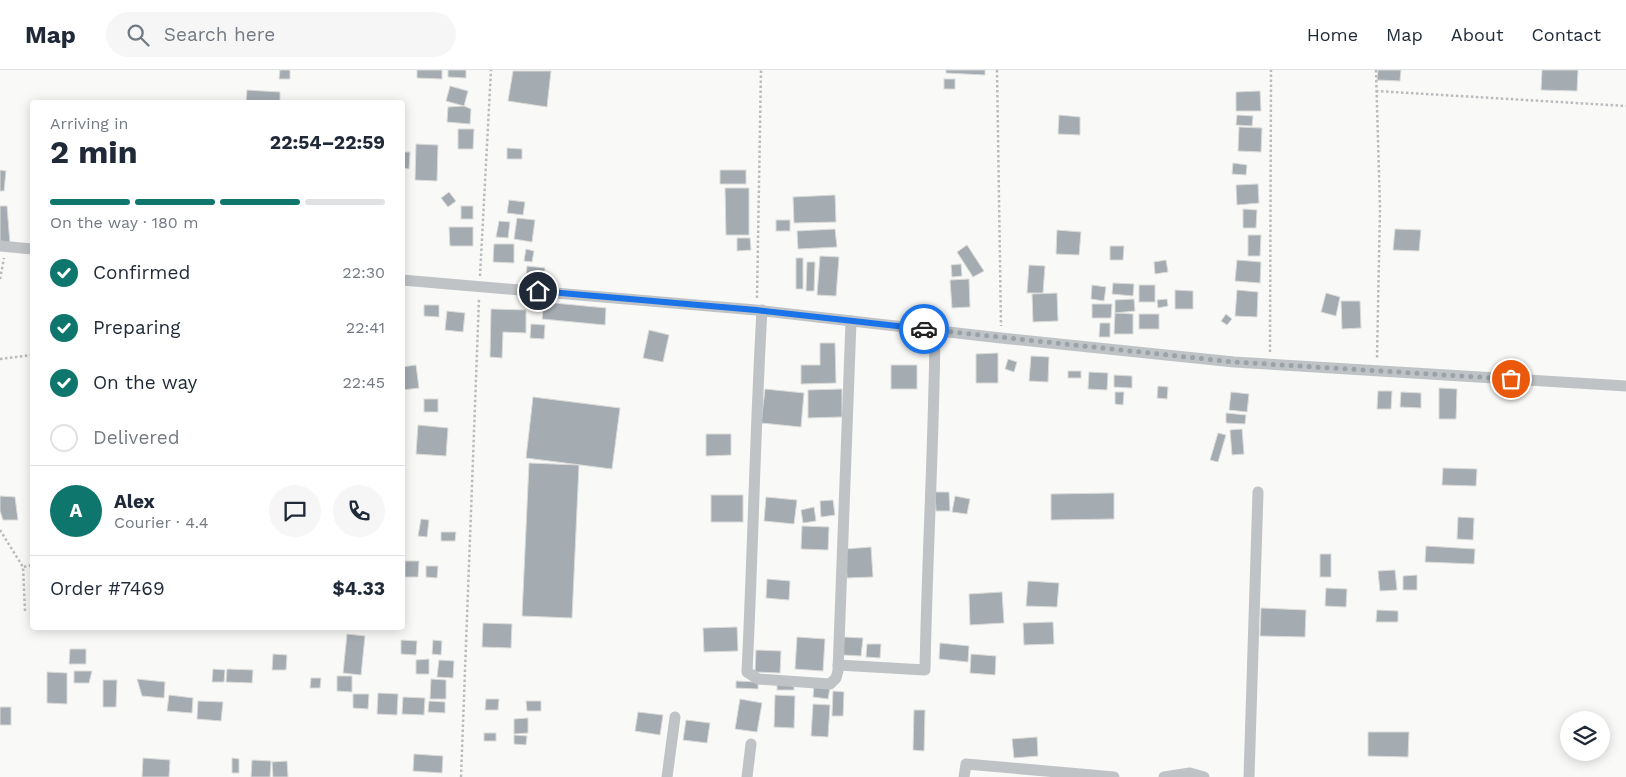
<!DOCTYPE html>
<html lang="en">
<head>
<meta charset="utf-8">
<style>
	:root { --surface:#fff; --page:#f6f6f7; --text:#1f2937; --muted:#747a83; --line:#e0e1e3; --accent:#0f766e }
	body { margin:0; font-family:"Work Sans",sans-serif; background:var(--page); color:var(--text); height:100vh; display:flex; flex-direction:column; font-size:19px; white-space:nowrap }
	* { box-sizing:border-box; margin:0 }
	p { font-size:16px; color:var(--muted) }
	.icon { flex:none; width:28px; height:28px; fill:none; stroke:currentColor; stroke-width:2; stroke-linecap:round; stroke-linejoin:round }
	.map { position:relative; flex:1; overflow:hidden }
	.sheet { position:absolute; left:30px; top:30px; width:375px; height:530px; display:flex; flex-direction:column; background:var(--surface); border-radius:5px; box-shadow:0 2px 12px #0003 }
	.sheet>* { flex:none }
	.fabs { position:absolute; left:1560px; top:641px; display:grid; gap:10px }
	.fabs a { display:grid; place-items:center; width:50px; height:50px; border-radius:50%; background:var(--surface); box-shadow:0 2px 12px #0003; font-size:25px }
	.pin { position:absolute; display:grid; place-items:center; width:42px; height:42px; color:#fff; margin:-21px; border:2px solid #fff; border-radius:50%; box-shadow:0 1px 5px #0007 }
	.courier { position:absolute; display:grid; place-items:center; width:50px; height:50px; margin:-25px; border:4px solid #1a73e8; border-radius:50%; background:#fff; color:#222; box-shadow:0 1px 6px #0007 }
	.headline em { font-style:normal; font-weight:700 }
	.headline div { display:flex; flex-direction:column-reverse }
	.headline { display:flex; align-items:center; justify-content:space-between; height:85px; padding:0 20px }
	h1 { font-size:32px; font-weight:700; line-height:38px }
	.bar { display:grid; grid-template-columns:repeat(4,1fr); gap:8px 5px; align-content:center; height:60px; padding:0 20px }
	.bar i { height:6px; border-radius:4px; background:var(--line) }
	.bar .current { background:var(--accent) }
	.bar p { grid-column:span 4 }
	.line { display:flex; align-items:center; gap:12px; padding:0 20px; border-top:1px solid var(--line) }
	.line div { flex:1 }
	.round { display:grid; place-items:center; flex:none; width:52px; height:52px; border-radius:26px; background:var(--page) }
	ol { padding:0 20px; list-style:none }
	li { display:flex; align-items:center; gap:15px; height:55px }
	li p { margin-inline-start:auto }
	li .icon { padding:5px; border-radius:50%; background:var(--accent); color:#fff; stroke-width:4 }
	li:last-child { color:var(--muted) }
	li i { width:28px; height:28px; border:2px solid var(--line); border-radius:50% }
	header { display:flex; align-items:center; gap:30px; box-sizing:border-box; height:70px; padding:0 25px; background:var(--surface); border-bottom:1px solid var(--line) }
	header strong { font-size:24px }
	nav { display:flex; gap:28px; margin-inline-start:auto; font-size:18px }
	.search { width:350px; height:45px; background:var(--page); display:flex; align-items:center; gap:12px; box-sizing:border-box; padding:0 18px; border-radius:28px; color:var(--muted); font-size:19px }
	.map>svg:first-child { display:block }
	.building { fill:#a4acb1; stroke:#dbdbd9 }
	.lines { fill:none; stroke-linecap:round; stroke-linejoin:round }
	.path { stroke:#b9bcbe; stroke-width:2.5; stroke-dasharray:2.5 2.5; stroke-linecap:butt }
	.minor { stroke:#bfc3c6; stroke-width:11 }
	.done { stroke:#9aa3a8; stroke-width:5; stroke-dasharray:0 9 }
	.route { stroke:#1a73e8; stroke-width:6 }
</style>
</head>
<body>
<header>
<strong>Map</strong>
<div class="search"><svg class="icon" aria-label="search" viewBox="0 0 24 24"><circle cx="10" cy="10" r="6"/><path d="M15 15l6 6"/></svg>Search here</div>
<nav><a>Home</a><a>Map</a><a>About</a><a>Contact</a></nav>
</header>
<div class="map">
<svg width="1626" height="707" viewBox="0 0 1626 707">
	<rect width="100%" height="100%" fill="#f9f9f7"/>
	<g class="building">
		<path d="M280 0H290V9H279Z"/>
		<path d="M417 0H442V9L417 8Z"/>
		<path d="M448 0H466V8L448 7Z"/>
		<path d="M946 0H985V5L946 3Z"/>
		<path d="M1378 0H1401L1400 11 1377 10Z"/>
		<path d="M1542 0H1578L1577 21 1541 20Z"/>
		<path d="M513 1H551L547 37 508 31Z"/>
		<rect x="944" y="9" width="11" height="10"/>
		<path d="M450 16 468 21 464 36 446 31Z"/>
		<path d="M247 20 280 22V32H246Z"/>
		<path d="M1260 21 1261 41H1236V22Z"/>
		<path d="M464 36 471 39 470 54 447 52 448 37Z"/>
		<path d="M1059 45 1080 47V65L1058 64Z"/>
		<path d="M1237 45 1253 46 1252 56 1236 55Z"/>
		<path d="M1239 57 1262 58 1261 82 1238 81Z"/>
		<path d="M458 59H474L473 79H458Z"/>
		<path d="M416 74 438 75 437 111 415 110Z"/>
		<path d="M507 78 522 79V89H507Z"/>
		<path d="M402 82H410L409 99 402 98Z"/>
		<path d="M1233 93 1247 95 1246 105 1232 104Z"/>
		<path d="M0 100 6 101 4 121H0Z"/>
		<rect x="720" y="100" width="26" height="14"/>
		<path d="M1258 114 1259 133 1237 135 1236 115Z"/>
		<path d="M725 118H749V165H726Z"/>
		<path d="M449 122 456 131 448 137 441 128Z"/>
		<path d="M835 125 836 152 794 153 793 127Z"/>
		<path d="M509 130 525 132 523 145 507 143Z"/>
		<path d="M0 136H7L10 174H0Z"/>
		<rect x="461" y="136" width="12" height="13"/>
		<path d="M1243 139 1257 140 1256 158H1243Z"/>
		<path d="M517 148 535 150 532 172 514 169Z"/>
		<rect x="776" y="150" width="14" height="11"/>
		<path d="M499 151 510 152 508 168 496 167Z"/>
		<path d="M449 157H473V176H450Z"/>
		<path d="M835 159 837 177 798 179 797 161Z"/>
		<path d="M1395 159 1421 160 1419 181 1393 180Z"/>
		<path d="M1057 160 1081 162 1079 185 1056 184Z"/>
		<path d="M1248 165H1261L1260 186H1248Z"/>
		<path d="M737 168H750L751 180 737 181Z"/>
		<path d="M494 174H514V193L493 192Z"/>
		<path d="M967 175 984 201 973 207 957 182Z"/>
		<path d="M1110 176H1124L1123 190H1110Z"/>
		<path d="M526 179 534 181 532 192 524 191Z"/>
		<path d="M820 186 839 187 836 226 817 225Z"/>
		<rect x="796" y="188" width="7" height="31"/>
		<path d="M1166 190 1168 202 1155 204 1154 192Z"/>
		<path d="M1237 190 1261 192 1260 213 1235 211Z"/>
		<path d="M807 192H815L814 221H806Z"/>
		<path d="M961 194 962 206 952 207 951 195Z"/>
		<path d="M1029 195 1045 196 1043 223H1027Z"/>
		<path d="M527 196 545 198 544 210 526 208Z"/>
		<path d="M969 209 970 237 952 238 950 210Z"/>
		<path d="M1113 213 1134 214 1133 226 1112 224Z"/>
		<path d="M1092 215 1106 217 1104 231 1091 229Z"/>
		<rect x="1139" y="215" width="16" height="17"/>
		<path d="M1175 220 1193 221V239H1175Z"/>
		<path d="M1237 220 1258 222 1257 247 1235 246Z"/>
		<path d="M1057 223 1058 251 1033 252 1032 224Z"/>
		<path d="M1326 223 1340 227 1336 246 1321 242Z"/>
		<path d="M1134 229 1135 241 1115 243V230Z"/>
		<path d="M1167 229 1168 236 1158 238 1157 230Z"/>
		<path d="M1341 231H1360L1361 258 1342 259Z"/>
		<path d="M544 232 606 238 605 255 542 249Z"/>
		<path d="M1092 234H1112L1111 248H1092Z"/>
		<path d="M424 235H439V247L424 246Z"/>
		<path d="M491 239 526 240V263L503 262 502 288 490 287Z"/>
		<path d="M447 241 465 243 463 262 445 260Z"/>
		<path d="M1115 243 1133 244V264H1114Z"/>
		<rect x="1139" y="244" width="20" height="15"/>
		<path d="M1226 244 1232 249 1227 255 1221 251Z"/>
		<path d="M1100 253H1110V267H1099Z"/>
		<path d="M531 254 545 255 544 269 530 268Z"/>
		<path d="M649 260 669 265 663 292 643 288Z"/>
		<path d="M820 273H835L836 313 801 314V295H820Z"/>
		<path d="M998 283V313H976V284Z"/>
		<path d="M1031 286 1049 287 1048 312 1029 311Z"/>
		<path d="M1008 289 1017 292 1014 302 1005 299Z"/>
		<path d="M416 295 419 318 402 320V297Z"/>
		<rect x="891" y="295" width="26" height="24"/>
		<rect x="1068" y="301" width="13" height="7"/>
		<path d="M1089 302 1108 303 1107 320 1088 319Z"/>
		<path d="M1114 305 1132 306V318L1114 317Z"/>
		<path d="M1158 316 1168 317 1167 329 1157 328Z"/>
		<path d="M1439 318 1457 319 1456 349H1439Z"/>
		<path d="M765 319 804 323 801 357 761 353Z"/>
		<path d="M842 319V347L808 348V320Z"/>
		<path d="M1378 321H1392L1391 339H1377Z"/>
		<path d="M1115 322H1124L1123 335 1115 334Z"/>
		<path d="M1231 322 1249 324 1247 342 1229 340Z"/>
		<path d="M1401 322 1421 323V338L1400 337Z"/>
		<path d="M533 327 620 338 612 399 526 388Z"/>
		<rect x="424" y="329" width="14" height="13"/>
		<path d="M1226 343 1246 345 1245 354 1226 353Z"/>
		<path d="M418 355 448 358 446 386 416 384Z"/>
		<path d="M1242 359 1244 384 1232 385 1230 360Z"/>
		<path d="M1218 363 1226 365 1218 392 1210 390Z"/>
		<path d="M706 364H731V385L706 386Z"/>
		<path d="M529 393 579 395 572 548 522 546Z"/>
		<path d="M1443 398 1477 399 1476 416 1442 415Z"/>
		<path d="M935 422H949L950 441H936Z"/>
		<path d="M1114 423V449L1051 450V424Z"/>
		<rect x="711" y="425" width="32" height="27"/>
		<path d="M0 426 15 427 18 450H3L0 441Z"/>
		<path d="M955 426 970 429 967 444 952 442Z"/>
		<path d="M766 427 797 430 794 454 764 451Z"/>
		<path d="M833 430 835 445 821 447 820 431Z"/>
		<path d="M814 437 816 451 803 453 801 440Z"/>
		<path d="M1458 447 1474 448 1473 470 1457 469Z"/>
		<path d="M421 449 429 450 427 467 418 466Z"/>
		<path d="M802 456 829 457 828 480 801 479Z"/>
		<path d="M441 462H456L455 471H441Z"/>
		<path d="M1426 476 1475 479 1474 494 1425 492Z"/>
		<path d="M871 477 873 507 847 508 845 479Z"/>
		<rect x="1320" y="484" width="11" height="23"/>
		<path d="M405 491H419L418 507H405Z"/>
		<path d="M426 496H438L437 508 426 507Z"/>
		<path d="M1395 500 1397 520 1380 521 1378 501Z"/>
		<path d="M1417 505V520H1403V506Z"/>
		<path d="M767 509 790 511 789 530 766 528Z"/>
		<path d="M1028 511 1059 513 1057 537 1026 536Z"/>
		<path d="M1326 518 1347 519 1346 537 1325 536Z"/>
		<path d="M1002 522 1004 553 970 555 969 524Z"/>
		<path d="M1261 538 1306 540 1305 567 1260 566Z"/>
		<path d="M1377 540 1398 541V552H1376Z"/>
		<path d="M1053 552 1054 574 1024 575 1023 553Z"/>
		<path d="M483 553 512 554 511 578 482 577Z"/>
		<path d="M737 557 738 581 704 582 703 558Z"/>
		<path d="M347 564 365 566 361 605 343 603Z"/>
		<path d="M797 567 825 569 823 601 795 599Z"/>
		<path d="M844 567 863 568 861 586 843 585Z"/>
		<path d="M401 570 417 571 416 585 401 584Z"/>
		<path d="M433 570 442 571 441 585 432 584Z"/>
		<path d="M940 573 969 576 968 592 939 589Z"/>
		<path d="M867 574H881L880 588 866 587Z"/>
		<path d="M70 579H86V594H69Z"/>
		<path d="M756 580 781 581 780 603 755 602Z"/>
		<path d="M273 584 287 585 286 600H272Z"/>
		<path d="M971 584 996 586 995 605 970 603Z"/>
		<path d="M429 589V604H416V590Z"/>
		<path d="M439 590 454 591 453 608 437 607Z"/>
		<path d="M213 599 225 600 224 612H212Z"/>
		<path d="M227 599 253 600 252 613 226 612Z"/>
		<path d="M74 601H92L89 613H74Z"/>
		<path d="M47 602 67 603V634L47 633Z"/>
		<path d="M337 606H352V622L337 621Z"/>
		<path d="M311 608H321L320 618H310Z"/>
		<path d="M137 609 165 612 164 628 142 626Z"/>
		<path d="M431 609 446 610V629H430Z"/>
		<path d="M103 610H117L116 637H103Z"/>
		<path d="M736 611 758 612V619L736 618Z"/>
		<rect x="777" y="612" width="17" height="8"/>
		<path d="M814 616 830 618 828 629 813 627Z"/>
		<path d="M833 621 844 622 843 646H832Z"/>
		<path d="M378 623 398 624 397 645 377 644Z"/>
		<path d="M353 624H369L368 639 353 638Z"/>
		<path d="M169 625 193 628 192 643 167 641Z"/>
		<path d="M775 625 795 626 794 658 774 657Z"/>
		<path d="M403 627 425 628 424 645 402 644Z"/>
		<path d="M486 629H499L498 640H485Z"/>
		<path d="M740 629 762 633 757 662 735 659Z"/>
		<path d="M198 631 223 632 221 651 197 649Z"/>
		<path d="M429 631 445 632V643L428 642Z"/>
		<path d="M526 631H541V641H527Z"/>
		<path d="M813 634 830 635 828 667 811 666Z"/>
		<rect x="0" y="637" width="11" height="18"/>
		<path d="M914 640H925L924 681 913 680Z"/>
		<path d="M638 642 663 645 660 665 635 661Z"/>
		<path d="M528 648V663L514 664V649Z"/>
		<path d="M686 650 710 653 707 673 683 670Z"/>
		<path d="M1368 662H1409L1408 687 1368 686Z"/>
		<rect x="484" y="663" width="12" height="8"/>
		<path d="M514 665 527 666 526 675 514 674Z"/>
		<path d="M1037 667 1038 686 1014 688 1012 669Z"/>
		<path d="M414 684 443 686 442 703 413 701Z"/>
		<path d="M143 688 170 690 169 707H142Z"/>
		<path d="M232 688 239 689V703H232Z"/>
		<path d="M252 690 271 691 270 707H251Z"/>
		<path d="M287 691 288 707H273L272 692Z"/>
	</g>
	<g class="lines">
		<g class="path">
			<path d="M997 0 1001 256"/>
			<path d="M1376 0 1380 138 1377 288"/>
			<path d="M1376 21 1626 36"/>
			<path d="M480 206 491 0"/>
			<path d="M0 209 4 188"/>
			<path d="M757 228 761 0"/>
			<path d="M1270 282 1271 0"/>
			<path d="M0 289 32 285"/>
			<path d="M0 460 23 497"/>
			<path d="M25 541 23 497 32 495"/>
			<path d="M461 707 479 229"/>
		</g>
		<g class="minor">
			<path d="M0 176 32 179"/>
			<path d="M402 210 756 240 1001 268 1234 292 1626 316"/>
			<path d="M762 240C755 361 753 481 747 602L758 609 830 614 836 608 838 601 851 251"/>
			<path d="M838 595 925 600C927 487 934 374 935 261"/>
			<path d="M667 707 675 647"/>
			<path d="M747 707 751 674"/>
			<path d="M964 707 966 694 1114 707"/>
			<path d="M1164 707 1190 703 1204 707"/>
			<path d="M1249 707 1258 422"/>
		</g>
	</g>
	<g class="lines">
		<path class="done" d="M924 259 1234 292 1511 309"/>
		<path class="route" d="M538 221 756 240 924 259"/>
	</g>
</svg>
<div class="fabs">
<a><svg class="icon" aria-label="layers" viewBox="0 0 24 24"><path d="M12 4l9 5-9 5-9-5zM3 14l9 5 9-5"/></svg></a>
</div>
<div class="pin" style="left:1511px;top:309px;background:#ea580c"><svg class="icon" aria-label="bag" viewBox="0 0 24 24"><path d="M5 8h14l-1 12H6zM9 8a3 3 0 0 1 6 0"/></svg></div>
<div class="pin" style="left:538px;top:221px;background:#1f2937"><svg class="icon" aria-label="home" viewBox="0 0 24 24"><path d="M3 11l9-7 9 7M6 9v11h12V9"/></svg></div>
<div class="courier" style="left:924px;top:259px"><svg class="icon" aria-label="car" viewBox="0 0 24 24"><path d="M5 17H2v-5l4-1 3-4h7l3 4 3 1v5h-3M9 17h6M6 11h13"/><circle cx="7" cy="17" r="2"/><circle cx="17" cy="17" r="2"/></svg></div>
<section class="sheet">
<div class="headline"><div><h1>2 min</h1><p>Arriving in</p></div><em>22:54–22:59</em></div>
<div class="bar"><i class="current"></i><i class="current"></i><i class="current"></i><i></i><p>On the way · 180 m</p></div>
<ol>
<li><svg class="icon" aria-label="check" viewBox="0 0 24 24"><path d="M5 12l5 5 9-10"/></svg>Confirmed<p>22:30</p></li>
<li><svg class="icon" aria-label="check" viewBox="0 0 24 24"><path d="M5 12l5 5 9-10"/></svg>Preparing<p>22:41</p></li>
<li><svg class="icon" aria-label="check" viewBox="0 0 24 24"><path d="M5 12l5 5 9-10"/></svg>On the way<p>22:45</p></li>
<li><i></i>Delivered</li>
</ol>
<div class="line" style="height:90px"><b class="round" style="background:var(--accent);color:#fff">A</b><div><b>Alex</b><p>Courier · 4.4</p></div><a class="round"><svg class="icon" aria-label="chat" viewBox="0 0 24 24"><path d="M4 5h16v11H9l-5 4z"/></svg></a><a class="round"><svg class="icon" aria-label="phone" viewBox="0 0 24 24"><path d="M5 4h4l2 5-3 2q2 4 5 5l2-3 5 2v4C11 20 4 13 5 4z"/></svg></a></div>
<div class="line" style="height:65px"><div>Order #7469</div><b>$4.33</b></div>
</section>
</div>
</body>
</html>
